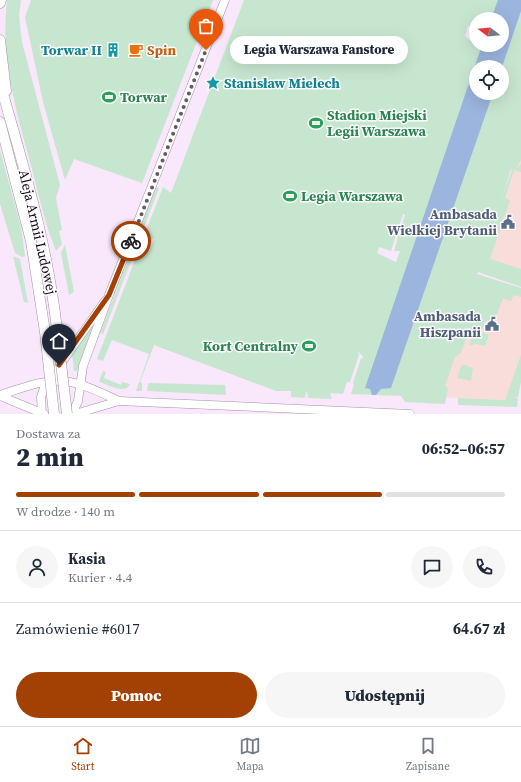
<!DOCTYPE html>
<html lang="pl">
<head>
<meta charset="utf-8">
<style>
	:root { --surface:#fff; --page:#f6f6f7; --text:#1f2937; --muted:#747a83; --line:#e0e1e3; --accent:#a34004 }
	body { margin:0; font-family:"Source Serif 4",serif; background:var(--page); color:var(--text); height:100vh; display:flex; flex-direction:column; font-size:15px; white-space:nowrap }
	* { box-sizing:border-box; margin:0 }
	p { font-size:13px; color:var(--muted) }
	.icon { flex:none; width:22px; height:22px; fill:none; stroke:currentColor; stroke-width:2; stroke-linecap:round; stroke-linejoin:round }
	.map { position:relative; height:414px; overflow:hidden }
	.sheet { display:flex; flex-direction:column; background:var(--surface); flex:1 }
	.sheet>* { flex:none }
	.needle { width:26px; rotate:286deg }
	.fabs { position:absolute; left:469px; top:12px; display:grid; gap:8px }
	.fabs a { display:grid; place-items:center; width:40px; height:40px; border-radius:50%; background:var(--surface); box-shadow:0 4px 16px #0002; font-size:20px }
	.pin { position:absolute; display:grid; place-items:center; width:34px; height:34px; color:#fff; margin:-41px -17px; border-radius:50% 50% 50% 0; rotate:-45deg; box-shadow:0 0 4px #0007 }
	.pin .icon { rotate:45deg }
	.courier { position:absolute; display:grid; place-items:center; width:40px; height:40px; margin:-20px; border:3px solid #a34004; border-radius:50%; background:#fff; color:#222; box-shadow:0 1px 5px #0007 }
	.bubble { position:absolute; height:28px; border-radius:14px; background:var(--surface); box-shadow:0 4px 16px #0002; font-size:13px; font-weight:800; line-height:28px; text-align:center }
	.overview em { font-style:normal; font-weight:800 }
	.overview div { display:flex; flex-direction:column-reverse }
	.overview { display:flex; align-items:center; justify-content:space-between; height:68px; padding:0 16px }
	h1 { font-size:26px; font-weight:800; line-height:30px }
	.bar { display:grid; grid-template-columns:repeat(4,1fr); gap:6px 4px; align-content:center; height:48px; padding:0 16px }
	.bar i { height:5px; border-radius:3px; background:var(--line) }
	.bar .current { background:var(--accent) }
	.bar p { grid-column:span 4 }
	.line { display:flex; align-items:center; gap:10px; padding:0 16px; border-top:1px solid var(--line) }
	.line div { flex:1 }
	.round { display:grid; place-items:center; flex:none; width:42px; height:42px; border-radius:21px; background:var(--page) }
	.cta { display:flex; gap:8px; margin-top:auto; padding:8px 16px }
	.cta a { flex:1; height:46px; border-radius:24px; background:var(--accent); color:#fff; font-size:16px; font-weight:800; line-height:46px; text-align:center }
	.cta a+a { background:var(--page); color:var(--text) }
	.menu { display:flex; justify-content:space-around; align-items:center; height:56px; border-top:1px solid var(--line); background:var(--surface); font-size:11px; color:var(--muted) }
	.menu a { display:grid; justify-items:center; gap:2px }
	.menu .current { color:var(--accent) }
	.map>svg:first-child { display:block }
	.commercial { fill:#f8dddb }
	.green { fill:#c7e6d0; fill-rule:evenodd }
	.water { fill:#9cb5df }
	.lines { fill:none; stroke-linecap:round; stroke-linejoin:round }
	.tertiary-casing { stroke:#a393a5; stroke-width:9 }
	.primary-casing { stroke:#a393a5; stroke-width:11 }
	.tertiary { stroke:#fff; stroke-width:8 }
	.primary { stroke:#fff; stroke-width:10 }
	.primary-bridge-casing { stroke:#a393a5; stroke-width:11; stroke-linecap:butt }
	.primary-bridge { stroke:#fff; stroke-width:10 }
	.done { stroke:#645964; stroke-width:4; stroke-dasharray:0 7.2 }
	.route { stroke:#a34004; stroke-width:5 }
	.labels { text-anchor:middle; stroke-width:3; stroke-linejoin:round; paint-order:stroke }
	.culture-label { font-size:14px; font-weight:bold; fill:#0d838f; stroke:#fdfafe; text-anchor:end }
	.food-label { font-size:14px; font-weight:bold; fill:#c56008; stroke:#fdfafe; text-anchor:start }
	.leisure-label { font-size:14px; font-weight:bold; fill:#27864d; stroke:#fdfafe; text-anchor:start }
	.service-label { font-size:14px; font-weight:bold; fill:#4e5e75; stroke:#fdfafe; text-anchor:end }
	.street-label { font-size:14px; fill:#130d13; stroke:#fdfafe }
</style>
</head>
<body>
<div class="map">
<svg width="521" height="414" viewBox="0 0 521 414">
	<rect width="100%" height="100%" fill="#f9e7fb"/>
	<g class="commercial">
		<path d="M521 141V286L478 271Z"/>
		<path d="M477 280 521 294V354L505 400 437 397Z"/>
	</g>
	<g class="green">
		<path d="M7 0H21L19 16 22 42 60 185 56 198 62 230 59 231 62 244 56 251C45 224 39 196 32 169 17 114 0 57 7 0Z"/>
		<path d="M31 0H213L142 183 74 159 65 180 43 102 25 17Z"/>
		<path d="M244 0H521V160L516 169 521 164V172L511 169 502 198 512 170H514L505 198 510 200 490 259 521 269V287L478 272 477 274 521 288V297L514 295 511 301 503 298 493 324 485 321 482 330 468 333 461 353 455 357 445 386 448 388 445 404 405 402 401 396 351 394 354 384 353 383 361 358 363 359V357L358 351 359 355 350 382H347L343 394 330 393 332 399 308 398 307 392H306L305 398 291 397V391H276L154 345 140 382 142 383V391H136L149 354 112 340 103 361 97 359 138 252 150 250 154 239 142 241 163 187 171 193ZM476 19H502V45H476V29L472 42 465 36 468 26 476 25ZM476 67H502V93H476ZM403 214 405 215 400 230 405 235 403 237 399 233 394 251H400L396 262 377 253 379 247 391 251Z"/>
		<path d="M0 150 21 227 25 256 22 257 15 253 0 204Z"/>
		<path d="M156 187 159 188 103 334 100 333Z"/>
		<path d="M65 245 74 292 69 295 61 253Z"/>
		<path d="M13 256 20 259 28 303 24 302Z"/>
		<path d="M96 319 77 371H74L72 354Z"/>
		<path d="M483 333 489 335 485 346 476 344 469 346 472 336Z"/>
		<path d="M521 354V382L518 397H514L518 398 517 407 458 405V398L505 400Z"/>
		<path d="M462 364 473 368 471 381 457 378Z"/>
		<path d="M103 371 106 372 104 378 121 385 122 382 130 384C126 395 108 385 100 382L99 381Z"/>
		<path d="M150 383 225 385 226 395 147 391 148 384Z"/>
	</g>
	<path class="water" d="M498 0H521V11L502 67H476V93H493L391 388 381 389 376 395H372L370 389 365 388 482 45H502V19H491Z"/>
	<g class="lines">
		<defs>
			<g id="tertiary">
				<path d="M0 395C19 389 43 379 64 381 82 383 102 393 119 401"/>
				<path d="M0 396 44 414"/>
				<path d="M42 414 41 397 44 388 105 301"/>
				<path d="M72 414 78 401 83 366 109 295 225 0"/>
				<path d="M75 414 119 401 410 414"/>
			</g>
			<g id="primary">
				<path d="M0 3 1 0"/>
				<path d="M0 40 6 91"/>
				<path d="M0 83C23 165 48 245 57 330"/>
				<path d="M0 122 31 241 45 332"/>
			</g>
		</defs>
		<use href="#tertiary" class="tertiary-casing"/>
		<use href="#primary" class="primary-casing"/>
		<use href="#tertiary" class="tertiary"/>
		<use href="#primary" class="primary"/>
		<defs>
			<g id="primary-bridge">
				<path d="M57 330 67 414"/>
				<path d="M45 332 54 414"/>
			</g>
		</defs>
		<use href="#primary-bridge" class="primary-bridge-casing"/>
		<use href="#primary-bridge" class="primary-bridge"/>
	</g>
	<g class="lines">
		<path class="done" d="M131 241 206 50"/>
		<path class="route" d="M59 365 109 295 131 241"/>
	</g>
	<defs>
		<symbol id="building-bare" viewBox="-9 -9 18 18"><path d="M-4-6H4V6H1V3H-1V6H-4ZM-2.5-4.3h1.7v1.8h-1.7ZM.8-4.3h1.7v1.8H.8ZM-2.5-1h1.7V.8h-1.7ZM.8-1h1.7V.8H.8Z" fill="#0f9aa8" stroke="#fdfafe" stroke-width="2.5" paint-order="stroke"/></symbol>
		<symbol id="cafe-bare" viewBox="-9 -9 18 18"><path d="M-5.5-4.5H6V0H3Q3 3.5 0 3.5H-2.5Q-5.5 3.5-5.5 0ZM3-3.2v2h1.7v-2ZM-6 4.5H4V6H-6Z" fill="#e8710a" stroke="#fdfafe" stroke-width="2.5" paint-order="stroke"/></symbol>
		<symbol id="sight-bare" viewBox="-9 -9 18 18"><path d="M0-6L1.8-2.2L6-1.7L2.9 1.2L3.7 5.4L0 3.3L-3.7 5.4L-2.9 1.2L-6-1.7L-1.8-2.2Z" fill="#0f9aa8" stroke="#fdfafe" stroke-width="2.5" paint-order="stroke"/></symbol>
		<symbol id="stadium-bare" viewBox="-9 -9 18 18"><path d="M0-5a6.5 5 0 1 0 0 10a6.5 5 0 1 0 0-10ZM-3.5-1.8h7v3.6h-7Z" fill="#2e9e5b" stroke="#fdfafe" stroke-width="2.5" paint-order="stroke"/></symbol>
		<symbol id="civic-bare" viewBox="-9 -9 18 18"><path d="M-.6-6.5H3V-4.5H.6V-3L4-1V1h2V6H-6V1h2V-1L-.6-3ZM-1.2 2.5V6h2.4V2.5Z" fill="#5c6f8a" stroke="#fdfafe" stroke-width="2.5" paint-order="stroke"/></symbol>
	</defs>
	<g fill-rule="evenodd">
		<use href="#building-bare" x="103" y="40" width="20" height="20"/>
		<use href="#cafe-bare" x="126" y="40" width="20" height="20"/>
		<use href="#sight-bare" x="203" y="73" width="20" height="20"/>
		<use href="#stadium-bare" x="99" y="87" width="20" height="20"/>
		<use href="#stadium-bare" x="306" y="113" width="20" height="20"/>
		<use href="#stadium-bare" x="280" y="186" width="20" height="20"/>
		<use href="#civic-bare" x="498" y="212" width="20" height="20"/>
		<use href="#civic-bare" x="482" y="314" width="20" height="20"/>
		<use href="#stadium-bare" x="299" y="336" width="20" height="20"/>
	</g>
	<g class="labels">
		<g class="culture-label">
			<text x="102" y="55">Torwar II</text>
			<text x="224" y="88" text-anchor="start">Stanisław Mielech</text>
		</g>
		<g class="food-label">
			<text x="147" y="55">Spin</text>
		</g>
		<g class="leisure-label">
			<text x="120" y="102">Torwar</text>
			<text x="327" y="120">Stadion Miejski<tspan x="327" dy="16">Legii Warszawa</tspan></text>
			<text x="301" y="201">Legia Warszawa</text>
			<text x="298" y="351" text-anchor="end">Kort Centralny</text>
		</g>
		<g class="service-label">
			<text x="497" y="219">Ambasada<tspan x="497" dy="16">Wielkiej Brytanii</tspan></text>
			<text x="481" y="321">Ambasada<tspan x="481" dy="16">Hiszpanii</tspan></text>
		</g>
		<g class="street-label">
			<text transform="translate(38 232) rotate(77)" y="5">Aleja Armii Ludowej</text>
		</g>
	</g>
</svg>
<div class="fabs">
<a><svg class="needle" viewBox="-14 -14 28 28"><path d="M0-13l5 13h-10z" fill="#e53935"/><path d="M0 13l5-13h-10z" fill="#747a83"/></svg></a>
<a><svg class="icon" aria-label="locate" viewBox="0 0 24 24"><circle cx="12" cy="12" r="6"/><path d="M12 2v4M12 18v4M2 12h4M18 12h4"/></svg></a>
</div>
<div class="pin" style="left:206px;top:50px;background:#ea580c"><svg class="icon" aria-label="bag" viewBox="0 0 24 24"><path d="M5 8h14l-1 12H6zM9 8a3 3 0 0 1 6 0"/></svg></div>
<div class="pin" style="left:59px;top:365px;background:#1f2937"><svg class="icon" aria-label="home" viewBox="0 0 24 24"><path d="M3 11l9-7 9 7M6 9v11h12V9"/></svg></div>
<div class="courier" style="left:131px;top:241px"><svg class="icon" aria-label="bike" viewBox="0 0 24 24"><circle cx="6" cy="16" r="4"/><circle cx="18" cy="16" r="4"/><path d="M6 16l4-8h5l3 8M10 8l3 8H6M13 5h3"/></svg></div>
<div class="bubble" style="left:230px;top:36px;width:178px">Legia Warszawa Fanstore</div>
</div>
<section class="sheet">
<div class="overview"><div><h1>2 min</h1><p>Dostawa za</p></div><em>06:52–06:57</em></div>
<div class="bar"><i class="current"></i><i class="current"></i><i class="current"></i><i></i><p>W drodze · 140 m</p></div>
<div class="line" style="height:72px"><a class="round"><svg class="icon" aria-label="person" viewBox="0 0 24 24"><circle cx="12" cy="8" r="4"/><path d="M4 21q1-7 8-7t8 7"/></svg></a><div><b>Kasia</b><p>Kurier · 4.4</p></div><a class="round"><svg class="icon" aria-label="chat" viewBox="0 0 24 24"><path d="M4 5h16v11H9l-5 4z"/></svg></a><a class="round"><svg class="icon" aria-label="phone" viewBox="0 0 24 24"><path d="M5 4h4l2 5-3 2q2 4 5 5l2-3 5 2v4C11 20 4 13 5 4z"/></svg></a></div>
<div class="line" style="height:52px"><div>Zamówienie #6017</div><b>64.67 zł</b></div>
<div class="cta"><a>Pomoc</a><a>Udostępnij</a></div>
</section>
<nav class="menu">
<a class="current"><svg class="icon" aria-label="home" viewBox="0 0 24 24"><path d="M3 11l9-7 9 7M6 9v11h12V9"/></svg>Start</a>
<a><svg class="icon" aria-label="map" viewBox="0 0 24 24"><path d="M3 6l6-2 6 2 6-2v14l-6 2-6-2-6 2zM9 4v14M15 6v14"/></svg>Mapa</a>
<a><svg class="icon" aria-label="saved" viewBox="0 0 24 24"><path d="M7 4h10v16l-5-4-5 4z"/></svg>Zapisane</a>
</nav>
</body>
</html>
